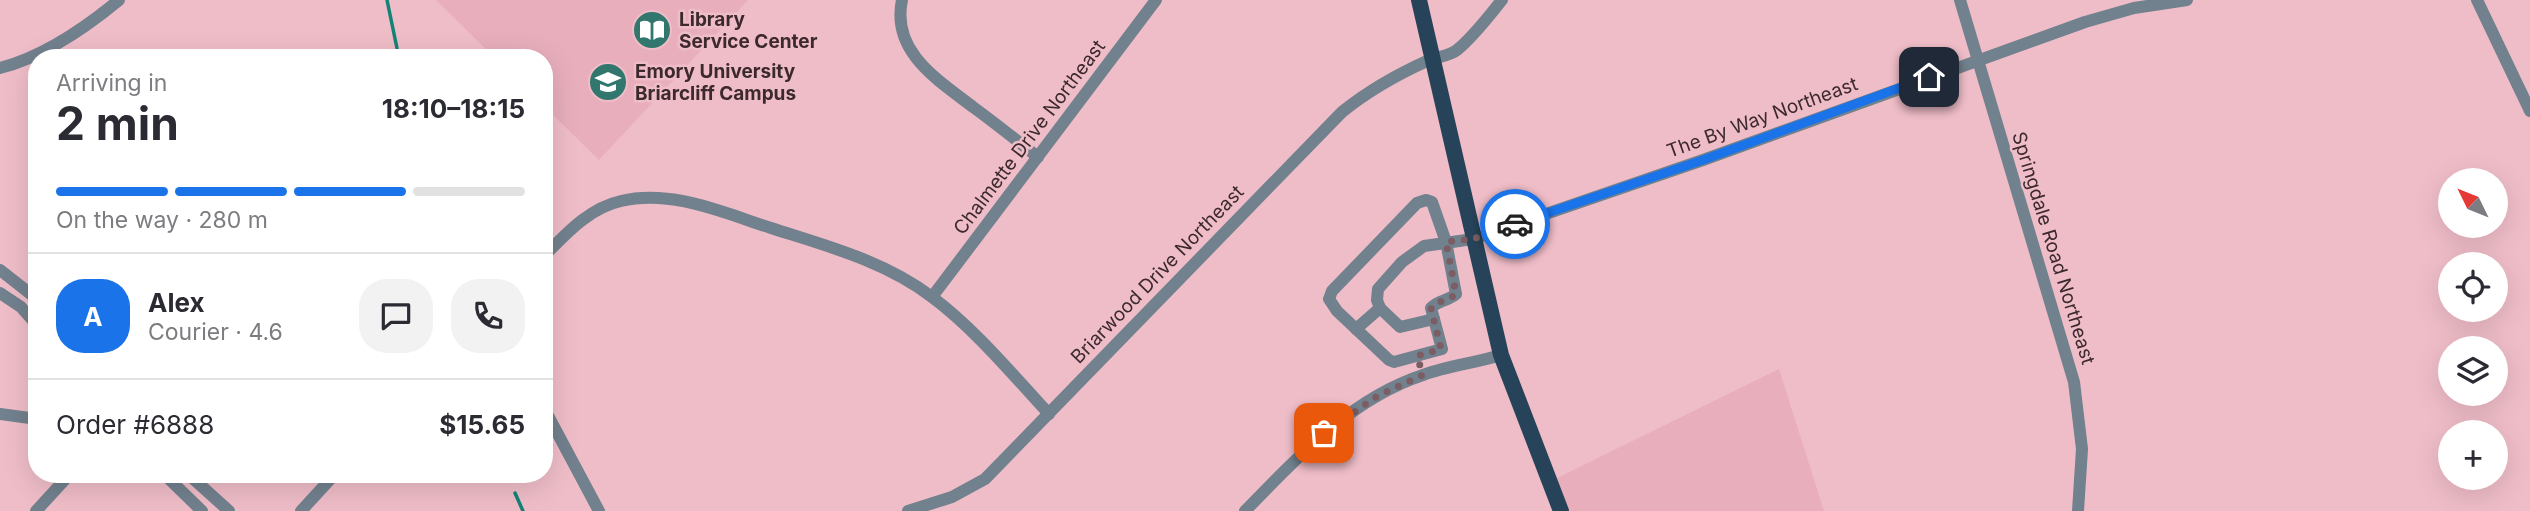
<!DOCTYPE html>
<html lang="en">
<head>
<meta charset="utf-8">
<style>
	:root { --surface:#fff; --page:#f2f2f3; --text:#2b2b33; --muted:#7c7c81; --line:#e1e1e2; --accent:#1a73e8 }
	body { margin:0; font-family:Inter,sans-serif; background:var(--page); color:var(--text); height:100vh; display:flex; flex-direction:column; font-size:26px; white-space:nowrap }
	* { box-sizing:border-box; margin:0 }
	p { font-size:23px; color:var(--muted) }
	.icon { flex:none; width:38px; height:38px; fill:none; stroke:currentColor; stroke-width:2; stroke-linecap:round; stroke-linejoin:round }
	.map { position:relative; flex:1; overflow:hidden }
	.details { position:absolute; left:28px; top:49px; width:525px; height:434px; display:flex; flex-direction:column; background:var(--surface); border-radius:28px; box-shadow:0 7px 28px #0002 }
	.details>* { flex:none }
	.needle { width:46px; rotate:313deg }
	.buttons { position:absolute; left:2438px; top:168px; display:grid; gap:14px }
	.buttons a { display:grid; place-items:center; width:70px; height:70px; border-radius:50%; background:var(--surface); box-shadow:0 7px 28px #0002; font-size:35px }
	.pin { position:absolute; display:grid; place-items:center; width:60px; height:60px; color:#fff; margin:-30px; border-radius:14px; box-shadow:0 4px 10px #0006 }
	.courier { position:absolute; display:grid; place-items:center; width:70px; height:70px; margin:-35px; border:5px solid #1a73e8; border-radius:50%; background:#fff; color:#222; box-shadow:0 2px 9px #0007 }
	.headline em { font-style:normal; font-weight:700 }
	.headline div { display:flex; flex-direction:column-reverse }
	.headline { display:flex; align-items:center; justify-content:space-between; height:119px; padding:0 28px }
	h1 { font-size:46px; font-weight:700; line-height:52px }
	.bar { display:grid; grid-template-columns:repeat(4,1fr); gap:10px 7px; align-content:center; height:84px; padding:0 28px }
	.bar i { height:9px; border-radius:5px; background:var(--line) }
	.bar .active { background:var(--accent) }
	.bar p { grid-column:span 4 }
	.line { display:flex; align-items:center; gap:18px; padding:0 28px; border-top:2px solid var(--line) }
	.line div { flex:1 }
	.round { display:grid; place-items:center; flex:none; width:74px; height:74px; border-radius:28px; background:var(--page) }
	.map>svg:first-child { display:block }
	.built { fill:#e8aebc }
	.lines { fill:none; stroke-linecap:round; stroke-linejoin:round }
	.stream { stroke:#148377; stroke-width:3.5 }
	.minor { stroke:#71818d; stroke-width:12 }
	.major { stroke:#274359; stroke-width:16 }
	.done { stroke:#7b5d63; stroke-width:7; stroke-dasharray:0 12.6 }
	.route { stroke:#1a73e8; stroke-width:9 }
	.labels { text-anchor:middle; stroke-width:5; stroke-linejoin:round; paint-order:stroke }
	.poi-label { font-size:19px; font-weight:bold; fill:#3c292d; stroke:#efbdc8; text-anchor:start }
	.street-label { font-size:19px; fill:#3c292d; stroke:#efbdc8 }
</style>
</head>
<body>
<div class="map">
<svg width="2530" height="511" viewBox="0 0 2530 511">
	<rect width="100%" height="100%" fill="#efbdc8"/>
	<g class="built">
		<path d="M436 0H748L599 160 544 106V58H495Z"/>
		<path d="M1779 369 1824 511H1563L1551 481Z"/>
	</g>
	<g class="lines">
		<g class="stream">
			<path d="M387 0 399 58"/>
			<path d="M507 474 508 477"/>
			<path d="M515 493 523 511"/>
		</g>
		<g class="minor">
			<path d="M902 0C891 52 938 80 973 107 995 123 1016 140 1038 157"/>
			<path d="M1960 0 2074 382 2082 449 2078 511"/>
			<path d="M2477 0 2530 111"/>
			<path d="M0 68C43 57 85 28 119 0"/>
			<path d="M1426 200 1432 202 1446 242 1456 294C1448 301 1438 300 1431 308L1442 349 1394 362 1389 360 1337 311 1329 299 1332 291 1417 203Z"/>
			<path d="M544 256C566 234 589 208 621 201 672 189 724 213 771 228 827 246 885 261 932 297 976 330 1012 374 1049 414"/>
			<path d="M0 270 37 299"/>
			<path d="M0 293 21 307 37 325"/>
			<path d="M932 297 1156 0"/>
			<path d="M1434 319 1400 327 1380 308 1377 300 1378 289 1402 262 1424 246 1473 239 1703 160 2085 22 2134 8 2187 0"/>
			<path d="M1356 329 1380 308"/>
			<path d="M544 408 599 511"/>
			<path d="M0 414 37 419"/>
			<path d="M164 474 202 511"/>
			<path d="M188 474 229 511"/>
			<path d="M36 511 70 474"/>
			<path d="M301 511 335 474"/>
			<path d="M908 511 952 497 985 479 1342 112C1368 91 1396 75 1427 61 1437 56 1448 57 1457 50 1474 36 1488 17 1502 0"/>
			<path d="M1245 511C1297 458 1350 399 1423 375 1448 366 1475 363 1501 355"/>
		</g>
		<path class="major" d="M1419 0 1501 355 1561 511"/>
	</g>
	<g class="lines">
		<path class="done" d="M1324 433 1379 395 1423 375 1417 356 1441 349 1431 308C1438 300 1448 301 1456 294L1446 242 1473 239 1515 224"/>
		<path class="route" d="M1515 224 1703 160 1929 77"/>
	</g>
	<defs>
		<symbol id="library-disc" viewBox="-11 -11 22 22"><circle r="9.5" fill="#31776d" stroke="#efbdc8"/><path d="M-6-4Q-3-5.5-.7-3.5V5Q-3 3-6 4ZM6-4Q3-5.5 .7-3.5V5Q3 3 6 4Z" fill="#fff"/></symbol>
		<symbol id="university-disc" viewBox="-11 -11 22 22"><circle r="9.5" fill="#31776d" stroke="#efbdc8"/><path d="M0-5L7-2L0 1L-7-2ZM-4 1L0 2.5L4 1V4Q0 6-4 4Z" fill="#fff"/></symbol>
	</defs>
	<g fill-rule="evenodd">
		<use href="#library-disc" x="630" y="8" width="44" height="44"/>
		<use href="#university-disc" x="586" y="60" width="44" height="44"/>
	</g>
	<g class="labels">
		<g class="poi-label">
			<text x="679" y="26">Library<tspan x="679" dy="22">Service Center</tspan></text>
			<text x="635" y="78">Emory University<tspan x="635" dy="22">Briarcliff Campus</tspan></text>
		</g>
		<g class="street-label">
			<text transform="translate(1762 117) rotate(-20)" y="7">The By Way Northeast</text>
			<text transform="translate(1029 137) rotate(-53)" y="7">Chalmette Drive Northeast</text>
			<text transform="translate(2054 248) rotate(73)" y="7">Springdale Road Northeast</text>
			<text transform="translate(1157 274) rotate(-46)" y="7">Briarwood Drive Northeast</text>
		</g>
	</g>
</svg>
<div class="buttons">
<a><svg class="needle" viewBox="-14 -14 28 28"><path d="M0-13l5 13h-10z" fill="#e53935"/><path d="M0 13l5-13h-10z" fill="#7c7c81"/></svg></a>
<a><svg class="icon" aria-label="locate" viewBox="0 0 24 24"><circle cx="12" cy="12" r="6"/><path d="M12 2v4M12 18v4M2 12h4M18 12h4"/></svg></a>
<a><svg class="icon" aria-label="layers" viewBox="0 0 24 24"><path d="M12 4l9 5-9 5-9-5zM3 14l9 5 9-5"/></svg></a>
<a>+</a>
</div>
<div class="pin" style="left:1324px;top:433px;background:#ea580c"><svg class="icon" aria-label="bag" viewBox="0 0 24 24"><path d="M5 8h14l-1 12H6zM9 8a3 3 0 0 1 6 0"/></svg></div>
<div class="pin" style="left:1929px;top:77px;background:#1f2937"><svg class="icon" aria-label="home" viewBox="0 0 24 24"><path d="M3 11l9-7 9 7M6 9v11h12V9"/></svg></div>
<div class="courier" style="left:1515px;top:224px"><svg class="icon" aria-label="car" viewBox="0 0 24 24"><path d="M5 17H2v-5l4-1 3-4h7l3 4 3 1v5h-3M9 17h6M6 11h13"/><circle cx="7" cy="17" r="2"/><circle cx="17" cy="17" r="2"/></svg></div>
<section class="details">
<div class="headline"><div><h1>2 min</h1><p>Arriving in</p></div><em>18:10–18:15</em></div>
<div class="bar"><i class="active"></i><i class="active"></i><i class="active"></i><i></i><p>On the way · 280 m</p></div>
<div class="line" style="height:126px"><b class="round" style="background:var(--accent);color:#fff">A</b><div><b>Alex</b><p>Courier · 4.6</p></div><a class="round"><svg class="icon" aria-label="chat" viewBox="0 0 24 24"><path d="M4 5h16v11H9l-5 4z"/></svg></a><a class="round"><svg class="icon" aria-label="phone" viewBox="0 0 24 24"><path d="M5 4h4l2 5-3 2q2 4 5 5l2-3 5 2v4C11 20 4 13 5 4z"/></svg></a></div>
<div class="line" style="height:91px"><div>Order #6888</div><b>$15.65</b></div>
</section>
</div>
</body>
</html>
